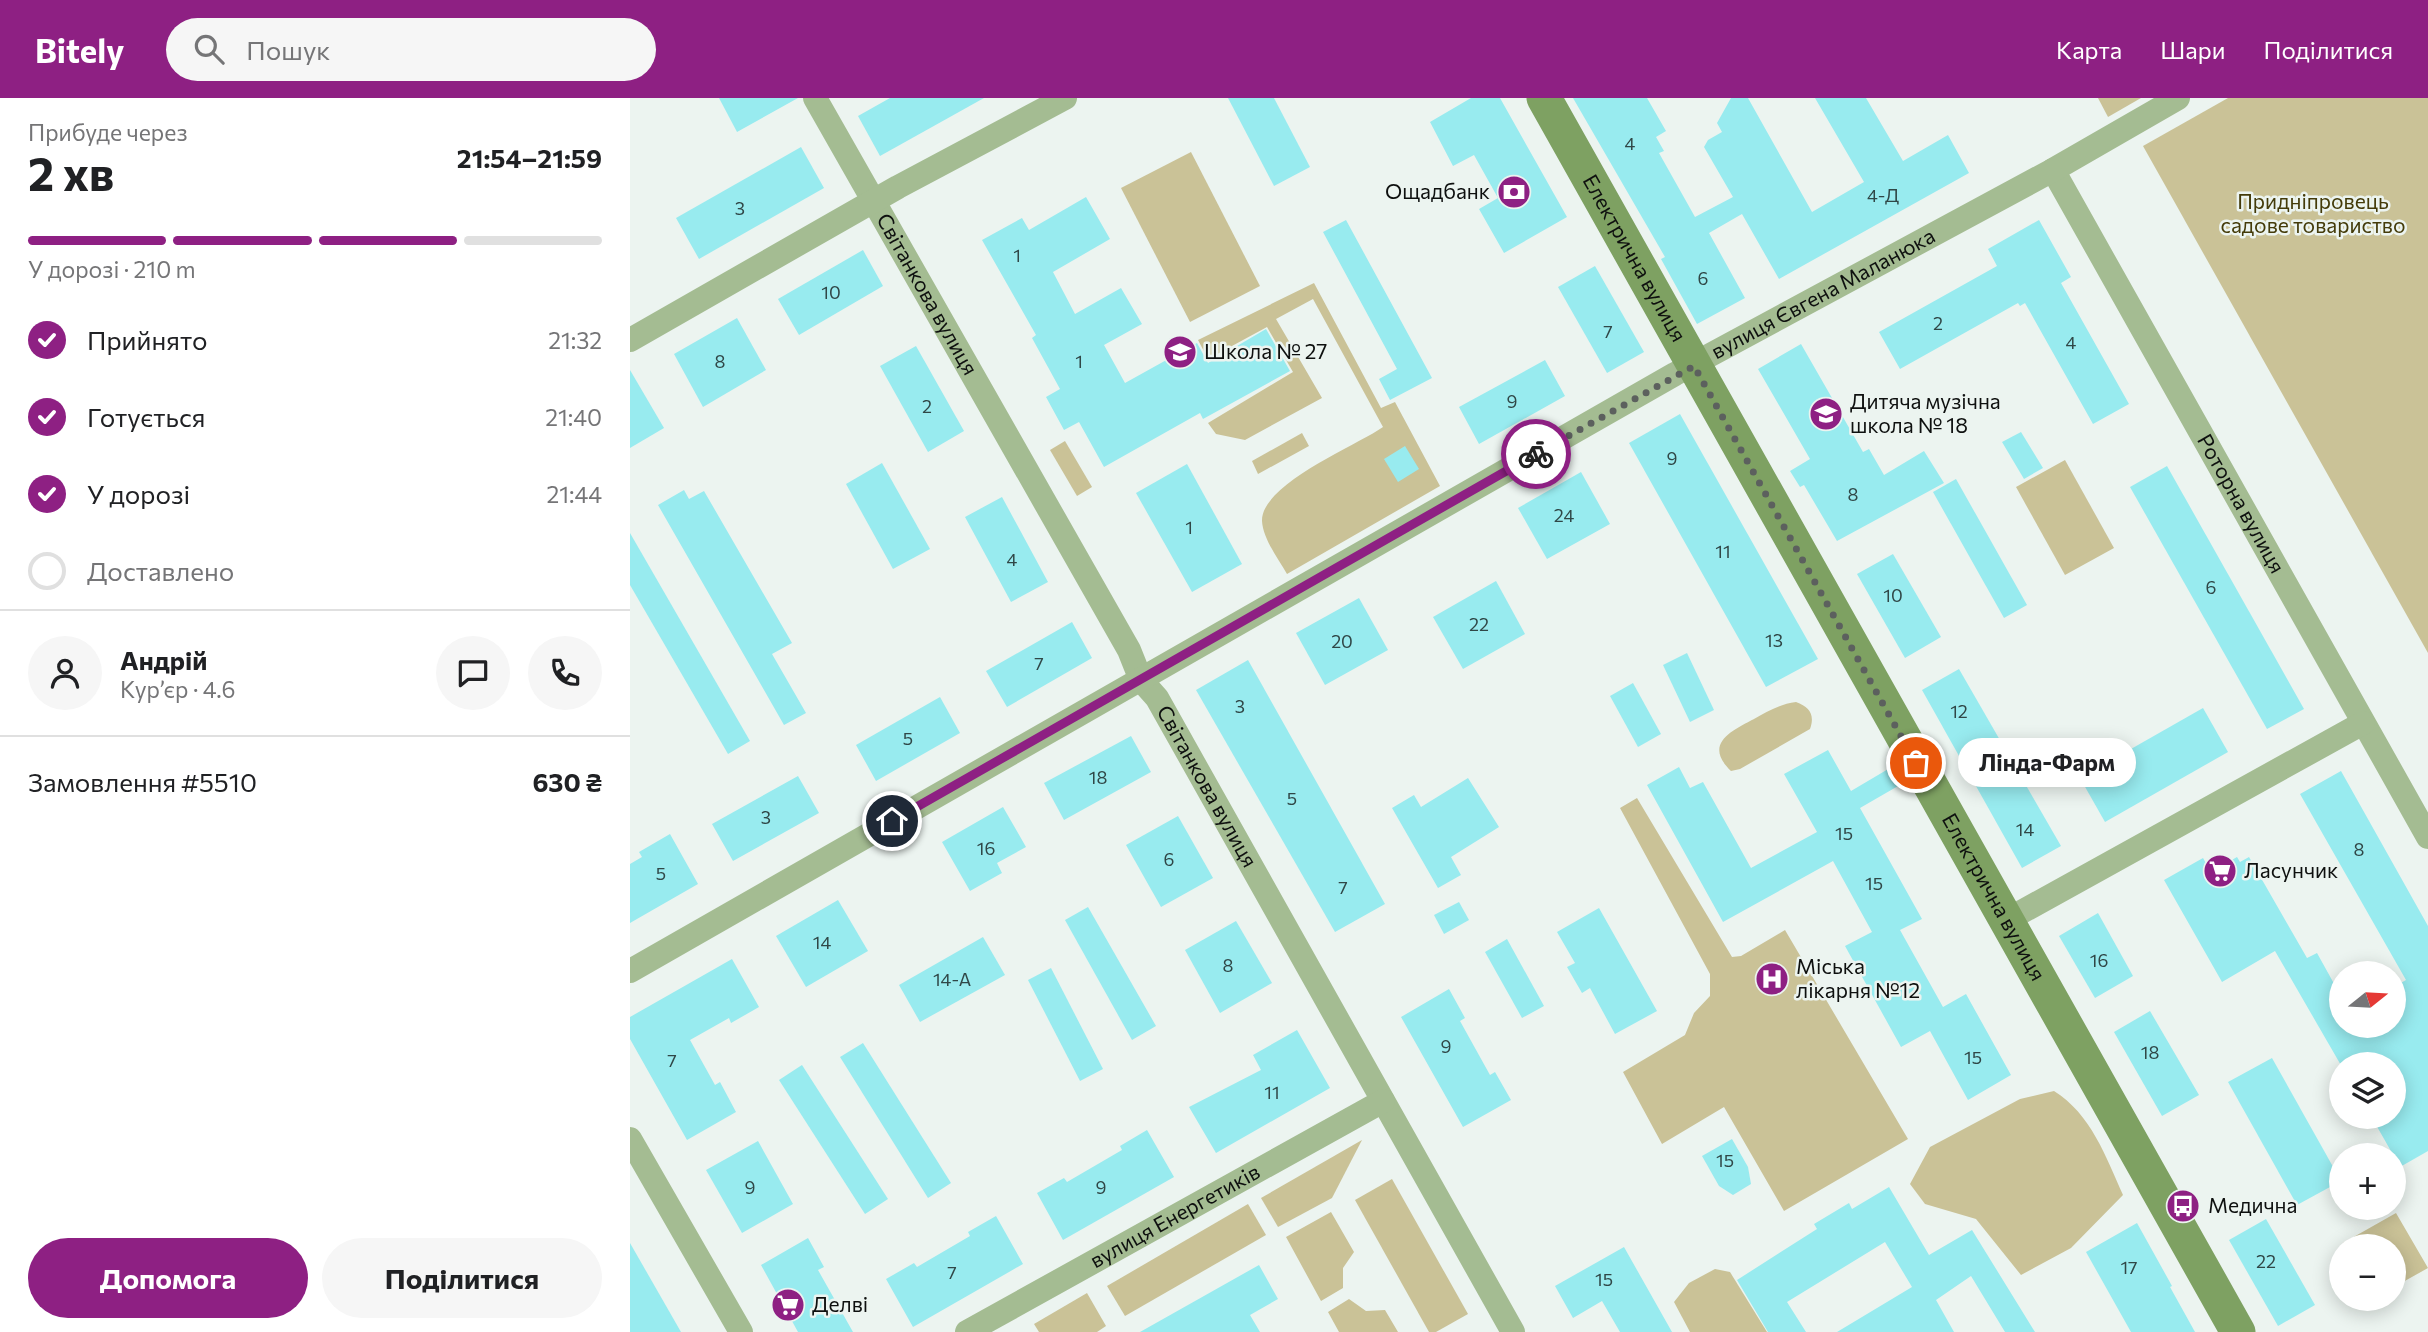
<!DOCTYPE html>
<html lang="uk">
<head>
<meta charset="utf-8">
<style>
	:root { --surface:#fff; --page:#f6f6f6; --text:#202124; --muted:#757577; --line:#e0e0e0; --accent:#8e2083 }
	body { margin:0; font-family:Commissioner,sans-serif; background:var(--page); color:var(--text); height:100vh; display:flex; flex-direction:column; font-size:26px; white-space:nowrap }
	* { box-sizing:border-box; margin:0 }
	p { font-size:23px; color:var(--muted) }
	.icon { flex:none; width:38px; height:38px; fill:none; stroke:currentColor; stroke-width:2; stroke-linecap:round; stroke-linejoin:round }
	.map { position:relative; flex:1; overflow:hidden }
	.drawer { display:flex; flex-direction:column; background:var(--surface); width:630px }
	.drawer>* { flex:none }
	.needle { width:46px; rotate:72deg }
	.tools { position:absolute; left:1699px; top:863px; display:grid; gap:14px }
	.tools a { display:grid; place-items:center; width:77px; height:77px; border-radius:50%; background:var(--surface); box-shadow:0 4px 18px #0003; font-size:35px }
	.pin { position:absolute; display:grid; place-items:center; width:60px; height:60px; color:#fff; margin:-30px; border:4px solid #fff; border-radius:50%; box-shadow:0 2px 7px #0007 }
	.courier { position:absolute; display:grid; place-items:center; width:70px; height:70px; margin:-35px; border:5px solid #8e2083; border-radius:50%; background:#fff; color:#222; box-shadow:0 2px 9px #0007 }
	.bubble { position:absolute; height:49px; border-radius:24px; background:var(--surface); box-shadow:0 4px 18px #0003; font-size:23px; font-weight:700; line-height:49px; text-align:center }
	.overview em { font-style:normal; font-weight:700 }
	.overview div { display:flex; flex-direction:column-reverse }
	.overview { display:flex; align-items:center; justify-content:space-between; height:119px; padding:0 28px }
	h1 { font-size:46px; font-weight:700; line-height:52px }
	.bar { display:grid; grid-template-columns:repeat(4,1fr); gap:10px 7px; align-content:center; height:84px; padding:0 28px }
	.bar i { height:9px; border-radius:5px; background:var(--line) }
	.bar .on { background:var(--accent) }
	.bar p { grid-column:span 4 }
	.line { display:flex; align-items:center; gap:18px; padding:0 28px; border-top:2px solid var(--line) }
	.line div { flex:1 }
	.round { display:grid; place-items:center; flex:none; width:74px; height:74px; border-radius:37px; background:var(--page) }
	ol { padding:0 28px; list-style:none }
	li { display:flex; align-items:center; gap:21px; height:77px }
	li p { margin-inline-start:auto }
	li .icon { padding:7px; border-radius:50%; background:var(--accent); color:#fff; stroke-width:4 }
	li:last-child { color:var(--muted) }
	li i { width:38px; height:38px; border:4px solid var(--line); border-radius:50% }
	.button { display:flex; gap:14px; margin-top:auto; padding:14px 28px }
	.button a { flex:1; height:80px; border-radius:42px; background:var(--accent); color:#fff; font-size:28px; font-weight:700; line-height:80px; text-align:center }
	.button a+a { background:var(--page); color:var(--text) }
	header { display:flex; align-items:center; gap:42px; box-sizing:border-box; height:98px; padding:0 35px; background:var(--accent); color:#fff }
	header strong { font-size:33px }
	nav { display:flex; gap:38px; margin-inline-start:auto; font-size:24px }
	.search { width:490px; height:63px; background:var(--page); display:flex; align-items:center; gap:18px; box-sizing:border-box; padding:0 24px; border-radius:38px; color:var(--muted); font-size:26px }
	main { display:flex; flex:1; min-height:0 }
	.map>svg:first-child { display:block }
	.green { fill:#cac297 }
	.building { fill:#98ebef }
	.lines { fill:none; stroke-linecap:round; stroke-linejoin:round }
	.street { stroke:#a4bc92; stroke-width:24 }
	.secondary { stroke:#7ea162; stroke-width:35 }
	.done { stroke:#5c605e; stroke-width:7; stroke-dasharray:0 12.6 }
	.route { stroke:#8e2083; stroke-width:9 }
	.labels { text-anchor:middle; stroke-width:5; stroke-linejoin:round; paint-order:stroke }
	.number-label { font-size:18px; fill:#304747 }
	.poi-label { font-size:21px; fill:#0e100f; stroke:#ecf4f0; text-anchor:start }
	.park-label { font-size:21px; fill:#443b09; stroke:#ecf4f0 }
	.street-label { font-size:21px; fill:#0e100f; stroke:#ecf4f0 }
</style>
</head>
<body>
<header>
<strong>Bitely</strong>
<div class="search"><svg class="icon" aria-label="search" viewBox="0 0 24 24"><circle cx="10" cy="10" r="6"/><path d="M15 15l6 6"/></svg>Пошук</div>
<nav><a>Карта</a><a>Шари</a><a>Поділитися</a></nav>
</header>
<main>
<section class="drawer">
<div class="overview"><div><h1>2 хв</h1><p>Прибуде через</p></div><em>21:54–21:59</em></div>
<div class="bar"><i class="on"></i><i class="on"></i><i class="on"></i><i></i><p>У дорозі · 210 m</p></div>
<ol>
<li><svg class="icon" aria-label="check" viewBox="0 0 24 24"><path d="M5 12l5 5 9-10"/></svg>Прийнято<p>21:32</p></li>
<li><svg class="icon" aria-label="check" viewBox="0 0 24 24"><path d="M5 12l5 5 9-10"/></svg>Готується<p>21:40</p></li>
<li><svg class="icon" aria-label="check" viewBox="0 0 24 24"><path d="M5 12l5 5 9-10"/></svg>У дорозі<p>21:44</p></li>
<li><i></i>Доставлено</li>
</ol>
<div class="line" style="height:126px"><a class="round"><svg class="icon" aria-label="person" viewBox="0 0 24 24"><circle cx="12" cy="8" r="4"/><path d="M4 21q1-7 8-7t8 7"/></svg></a><div><b>Андрій</b><p>Кур’єр · 4.6</p></div><a class="round"><svg class="icon" aria-label="chat" viewBox="0 0 24 24"><path d="M4 5h16v11H9l-5 4z"/></svg></a><a class="round"><svg class="icon" aria-label="phone" viewBox="0 0 24 24"><path d="M5 4h4l2 5-3 2q2 4 5 5l2-3 5 2v4C11 20 4 13 5 4z"/></svg></a></div>
<div class="line" style="height:91px"><div>Замовлення #5510</div><b>630 ₴</b></div>
<div class="button"><a>Допомога</a><a>Поділитися</a></div>
</section>
<div class="map">
<svg width="1798" height="1234" viewBox="0 0 1798 1234">
	<rect width="100%" height="100%" fill="#ecf4f0"/>
	<g class="green">
		<path d="M1468 0H1511L1478 19Z"/>
		<path d="M1598 0H1798V555L1513 48Z"/>
		<path d="M561 54 630 188 560 224 491 90Z"/>
		<path d="M684 185 751 310 765 304 810 388 657 476C648 460 633 441 632 423 631 386 726 348 753 329L683 201 646 221 692 300 615 342 586 336 578 325 663 274 637 229 578 261 568 242Z"/>
		<path d="M672 335 679 348 628 376 622 363Z"/>
		<path d="M435 343 462 389 447 398 420 352Z"/>
		<path d="M1435 362 1484 450 1435 477 1386 389Z"/>
		<path d="M1166 604C1180 609 1185 617 1180 631L1110 671 1101 673C1073 646 1101 633 1124 621 1138 613 1150 606 1166 604Z"/>
		<path d="M1007 700 1102 859 1111 858 1155 832 1278 1041 1154 1113 1094 1009 1032 1046 993 974 1055 937 1064 915 1080 898V876L990 710Z"/>
		<path d="M1424 993C1461 1016 1476 1059 1493 1097L1441 1150 1391 1177 1346 1121 1295 1106 1280 1086 1300 1049 1390 1001Z"/>
		<path d="M732 1042 702 1100 648 1129 631 1100Z"/>
		<path d="M762 1081 838 1216 806 1234H799L725 1102Z"/>
		<path d="M618 1106 636 1137 495 1218 477 1188Z"/>
		<path d="M701 1114 724 1154 713 1170V1190L691 1203 656 1139Z"/>
		<path d="M1766 1115 1798 1170 1764 1189V1148H1714L1713 1145Z"/>
		<path d="M1085 1171 1100 1174 1137 1234H1060L1044 1204 1059 1185Z"/>
		<path d="M457 1195 476 1228 467 1234H409L404 1226Z"/>
		<path d="M719 1201 736 1213 755 1212 768 1234H709L698 1214Z"/>
	</g>
	<g class="building">
		<path d="M89 0H168L107 34Z"/>
		<path d="M260 0H354L250 58 228 18Z"/>
		<path d="M598 0H644L680 69 644 88Z"/>
		<path d="M841 0H870L937 119 874 155 849 111 868 100 844 57 823 68 800 24Z"/>
		<path d="M943 0H1017L1036 33 1026 39 1034 53 1029 55 1065 119 1103 99 1074 49 1078 42 1092 34 1087 25 1101 0H1118L1182 114 1234 84 1185 0H1236L1273 63 1318 37 1339 75 1149 181 1112 116 1079 135 1115 200 1067 226 1031 161 1035 159Z"/>
		<path d="M171 49 194 90 69 161 46 120Z"/>
		<path d="M456 99 480 141 423 174 445 216 491 190 512 226 474 247 495 285 567 245 578 265 636 231 660 273 573 321 570 315 474 369 449 324 434 332 416 299 430 291 402 240 406 237 352 142 392 120 399 132Z"/>
		<path d="M716 122 802 280 760 302 749 281 767 271 693 134Z"/>
		<path d="M1409 122 1441 179 1431 185 1499 306 1463 326 1395 205 1390 208 1388 205 1270 271 1249 234 1367 168 1358 151Z"/>
		<path d="M233 152 253 188 169 237 148 201Z"/>
		<path d="M965 168 1014 254 977 275 928 189Z"/>
		<path d="M107 220 136 272 73 309 44 256Z"/>
		<path d="M1171 246 1233 354 1239 351 1254 377 1294 353 1314 385 1207 443 1174 387 1170 389 1160 373 1180 361 1128 271Z"/>
		<path d="M286 248 334 333 298 354 250 268Z"/>
		<path d="M915 262 935 298 849 346 829 309Z"/>
		<path d="M0 272 34 330 0 350Z"/>
		<path d="M1050 316 1188 561 1136 589 999 345Z"/>
		<path d="M1391 334 1413 370 1394 381 1372 344Z"/>
		<path d="M775 348 789 371 768 384 754 361Z"/>
		<path d="M252 365 300 451 263 471 216 386Z"/>
		<path d="M557 366 612 466 562 494 506 395Z"/>
		<path d="M1537 368 1674 611 1637 631 1500 389Z"/>
		<path d="M951 374 980 426 917 461 888 410Z"/>
		<path d="M1326 381 1397 507 1374 520 1303 394Z"/>
		<path d="M54 392 59 401 74 393 162 545 142 556 176 615 154 627 28 407Z"/>
		<path d="M372 399 418 484 381 504 335 419Z"/>
		<path d="M0 435 120 643 98 656 0 487Z"/>
		<path d="M1263 456 1311 539 1275 560 1227 476Z"/>
		<path d="M866 483 895 536 833 571 803 519Z"/>
		<path d="M729 500 758 552 695 587 666 535Z"/>
		<path d="M442 524 462 560 377 609 356 573Z"/>
		<path d="M1057 555 1084 612 1060 624 1033 567Z"/>
		<path d="M618 562 755 806 705 834 566 592Z"/>
		<path d="M1329 571 1431 748 1392 770 1292 592Z"/>
		<path d="M1003 585 1031 636 1008 649 980 598Z"/>
		<path d="M310 599 330 635 246 683 226 647Z"/>
		<path d="M1573 610 1598 654 1475 724 1450 680Z"/>
		<path d="M501 638 521 674 434 722 414 685Z"/>
		<path d="M1198 652 1221 693 1265 667 1275 684 1230 710 1292 821 1270 832 1313 909 1336 896 1381 977 1338 1002 1300 933 1271 949 1215 848 1242 834 1203 763 1093 824 1017 687 1049 669 1060 690 1073 684 1121 770 1187 734 1154 676Z"/>
		<path d="M1711 673 1798 828V1053L1770 1069 1741 1018H1764V966H1712V969L1645 853 1592 884 1534 782 1573 760 1581 774 1607 759 1610 764 1619 759 1677 860 1687 855 1712 900V928H1764V889L1776 882 1670 696Z"/>
		<path d="M168 678 189 715 103 763 82 726Z"/>
		<path d="M838 680 869 729 821 759 831 777 808 790 762 710 784 697 791 709Z"/>
		<path d="M373 709 396 749 367 765 372 775 340 793 312 744Z"/>
		<path d="M548 718 583 780 531 809 496 747Z"/>
		<path d="M40 736 68 786 0 825V766L12 759 9 754Z"/>
		<path d="M208 802 238 853 176 889 146 838Z"/>
		<path d="M829 804 839 822 814 836 804 817Z"/>
		<path d="M458 809 526 928 502 942 435 822Z"/>
		<path d="M969 810 1027 913 985 936 960 890 952 895 937 869 945 865 927 834Z"/>
		<path d="M1468 815 1503 878 1465 900 1429 838Z"/>
		<path d="M606 823 642 885 590 915 555 852Z"/>
		<path d="M353 839 375 877 290 924 269 887Z"/>
		<path d="M877 841 914 908 892 920 855 854Z"/>
		<path d="M102 861 129 909 101 925 99 920 60 942 85 987 90 984 106 1014 57 1042 0 941V919Z"/>
		<path d="M421 870 473 971 450 983 398 882Z"/>
		<path d="M819 891 835 920 830 923 860 977 865 974 881 1002 833 1029 771 919Z"/>
		<path d="M1520 913 1569 997 1532 1018 1484 934Z"/>
		<path d="M667 932 700 990 586 1055 559 1009 631 972 623 957Z"/>
		<path d="M233 945 321 1085 298 1100 210 959Z"/>
		<path d="M1642 960 1711 1083 1667 1107 1598 984Z"/>
		<path d="M172 967 258 1101 235 1116 149 982Z"/>
		<path d="M517 1032 544 1079 433 1142 407 1095 434 1080 437 1084 492 1052 490 1048Z"/>
		<path d="M1102 1041 1118 1069 1121 1086 1103 1097 1089 1088 1072 1058Z"/>
		<path d="M128 1043 163 1106 112 1135 76 1072Z"/>
		<path d="M1259 1089 1299 1157 1342 1132 1405 1234H1375L1341 1178 1306 1202 1324 1234H1207L1282 1189 1255 1144 1157 1204 1176 1234H1138L1107 1182 1187 1131 1184 1126 1219 1105 1222 1111Z"/>
		<path d="M366 1118 393 1166 283 1229 256 1181 284 1165 287 1169 340 1138 338 1134Z"/>
		<path d="M1636 1121 1685 1207 1648 1228 1599 1142Z"/>
		<path d="M1507 1125 1542 1188 1540 1189 1565 1234H1501L1456 1154Z"/>
		<path d="M178 1140 194 1169 188 1172 223 1234H168L131 1167Z"/>
		<path d="M0 1145 51 1234H0Z"/>
		<path d="M994 1149 1042 1234H990L972 1203 943 1220 925 1188Z"/>
		<path d="M629 1167 648 1201 620 1217 630 1234H510Z"/>
	</g>
	<g class="lines">
		<g class="street">
			<path id="s1" d="M185 0 499 552 511 582 527 600 883 1234"/>
			<path id="s2" d="M1423 72 1798 739"/>
			<path d="M0 242 268 89 435 0"/>
			<path d="M1377 822 1733 625"/>
			<path id="s3" d="M0 873 1045 276 1423 72 1548 0"/>
			<path d="M0 1041 111 1234"/>
			<path id="s4" d="M337 1234 753 1003"/>
		</g>
		<path class="secondary" id="s5" d="M914 0 1608 1234"/>
	</g>
	<g class="lines">
		<path class="done" d="M906 356 1064 268 1286 665"/>
		<path class="route" d="M262 723 906 356"/>
	</g>
	<defs>
		<symbol id="bank-disc" viewBox="-11 -11 22 22"><circle r="9.5" fill="#8e2083" stroke="#ecf4f0"/><path d="M-6-4H6V4H-6ZM0-2.3a2.3 2.3 0 1 0 0 4.6a2.3 2.3 0 1 0 0-4.6Z" fill="#fff"/></symbol>
		<symbol id="school-disc" viewBox="-11 -11 22 22"><circle r="9.5" fill="#8e2083" stroke="#ecf4f0"/><path d="M0-5L7-2L0 1L-7-2ZM-4 1L0 2.5L4 1V4Q0 6-4 4Z" fill="#fff"/></symbol>
		<symbol id="supermarket-disc" viewBox="-11 -11 22 22"><circle r="9.5" fill="#8e2083" stroke="#ecf4f0"/><path d="M-6-5.5h2.5l.6 2H6L4.5 2H-2.5L-4.4-4H-6ZM-1.5 3.2a1.3 1.3 0 1 0 .1 0ZM3 3.2a1.3 1.3 0 1 0 .1 0Z" fill="#fff"/></symbol>
		<symbol id="hospital-disc" viewBox="-11 -11 22 22"><circle r="9.5" fill="#8e2083" stroke="#ecf4f0"/><path d="M-5-5h3v3.5h4V-5h3V5h-3V1.5h-4V5h-3Z" fill="#fff"/></symbol>
		<symbol id="bus-disc" viewBox="-11 -11 22 22"><circle r="9.5" fill="#8e2083" stroke="#ecf4f0"/><path d="M-5-6H5V4H4V6H2V4H-2V6H-4V4H-5ZM-3.5-4V0h7V-4ZM-3.5 1.2v1.5H-2V1.2ZM2 1.2v1.5H3.5V1.2Z" fill="#fff"/></symbol>
	</defs>
	<g fill-rule="evenodd">
		<use href="#bank-disc" x="865" y="75" width="38" height="38"/>
		<use href="#school-disc" x="531" y="235" width="38" height="38"/>
		<use href="#school-disc" x="1177" y="297" width="38" height="38"/>
		<use href="#supermarket-disc" x="1571" y="754" width="38" height="38"/>
		<use href="#hospital-disc" x="1123" y="862" width="38" height="38"/>
		<use href="#bus-disc" x="1534" y="1089" width="38" height="38"/>
		<use href="#supermarket-disc" x="139" y="1188" width="38" height="38"/>
	</g>
	<g class="labels">
		<g class="number-label">
			<text x="1000" y="52">4</text>
			<text x="1253" y="104">4-Д</text>
			<text x="110" y="117">3</text>
			<text x="387" y="164">1</text>
			<text x="1073" y="187">6</text>
			<text x="201" y="201">10</text>
			<text x="1308" y="232">2</text>
			<text x="978" y="240">7</text>
			<text x="1441" y="251">4</text>
			<text x="90" y="270">8</text>
			<text x="449" y="270">1</text>
			<text x="882" y="310">9</text>
			<text x="297" y="315">2</text>
			<text x="1042" y="367">9</text>
			<text x="1223" y="403">8</text>
			<text x="934" y="424">24</text>
			<text x="559" y="436">1</text>
			<text x="1093" y="460">11</text>
			<text x="382" y="468">4</text>
			<text x="1581" y="496">6</text>
			<text x="1263" y="504">10</text>
			<text x="849" y="533">22</text>
			<text x="1144" y="549">13</text>
			<text x="712" y="550">20</text>
			<text x="409" y="572">7</text>
			<text x="610" y="615">3</text>
			<text x="1329" y="620">12</text>
			<text x="278" y="647">5</text>
			<text x="468" y="686">18</text>
			<text x="662" y="707">5</text>
			<text x="136" y="726">3</text>
			<text x="1395" y="738">14</text>
			<text x="1214" y="742">15</text>
			<text x="356" y="757">16</text>
			<text x="1729" y="758">8</text>
			<text x="539" y="768">6</text>
			<text x="31" y="782">5</text>
			<text x="1244" y="792">15</text>
			<text x="713" y="796">7</text>
			<text x="192" y="851">14</text>
			<text x="1469" y="869">16</text>
			<text x="598" y="874">8</text>
			<text x="322" y="888">14-А</text>
			<text x="816" y="955">9</text>
			<text x="1520" y="961">18</text>
			<text x="1343" y="966">15</text>
			<text x="42" y="969">7</text>
			<text x="642" y="1001">11</text>
			<text x="1095" y="1069">15</text>
			<text x="120" y="1096">9</text>
			<text x="471" y="1096">9</text>
			<text x="1636" y="1170">22</text>
			<text x="1499" y="1176">17</text>
			<text x="322" y="1181">7</text>
			<text x="974" y="1188">15</text>
		</g>
		<g class="poi-label">
			<text x="860" y="101" text-anchor="end">Ощадбанк</text>
			<text x="574" y="261">Школа № 27</text>
			<text x="1220" y="311">Дитяча музічна<tspan x="1220" dy="24">школа № 18</tspan></text>
			<text x="1614" y="780">Ласунчик</text>
			<text x="1166" y="876">Міська<tspan x="1166" dy="24">лікарня №12</tspan></text>
			<text x="1578" y="1115">Медична</text>
			<text x="182" y="1214">Делві</text>
		</g>
		<g class="park-label">
			<text x="1683" y="111">Придніпровець<tspan x="1683" dy="24">садове товариство</tspan></text>
		</g>
		<g class="street-label">
			<text dy="7" stroke="none"><textPath href="#s5" startOffset="184">Електрична вулиця</textPath></text>
			<text dy="7" stroke="none"><textPath href="#s1" startOffset="226">Світанкова вулиця</textPath></text>
			<text dy="7" stroke="none"><textPath href="#s3" startOffset="1372">вулиця Євгена Маланюка</textPath></text>
			<text dy="7" stroke="none"><textPath href="#s2" startOffset="383">Роторна вулиця</textPath></text>
			<text dy="7" stroke="none"><textPath href="#s1" startOffset="793">Світанкова вулиця</textPath></text>
			<text dy="7" stroke="none"><textPath href="#s5" startOffset="917">Електрична вулиця</textPath></text>
			<text dy="7" stroke="none"><textPath href="#s4" startOffset="238">вулиця Енергетиків</textPath></text>
		</g>
	</g>
</svg>
<div class="tools">
<a><svg class="needle" viewBox="-14 -14 28 28"><path d="M0-13l5 13h-10z" fill="#e53935"/><path d="M0 13l5-13h-10z" fill="#757577"/></svg></a>
<a><svg class="icon" aria-label="layers" viewBox="0 0 24 24"><path d="M12 4l9 5-9 5-9-5zM3 14l9 5 9-5"/></svg></a>
<a>+</a>
<a>−</a>
</div>
<div class="pin" style="left:1286px;top:665px;background:#ea580c"><svg class="icon" aria-label="bag" viewBox="0 0 24 24"><path d="M5 8h14l-1 12H6zM9 8a3 3 0 0 1 6 0"/></svg></div>
<div class="pin" style="left:262px;top:723px;background:#1f2937"><svg class="icon" aria-label="home" viewBox="0 0 24 24"><path d="M3 11l9-7 9 7M6 9v11h12V9"/></svg></div>
<div class="courier" style="left:906px;top:356px"><svg class="icon" aria-label="bike" viewBox="0 0 24 24"><circle cx="6" cy="16" r="4"/><circle cx="18" cy="16" r="4"/><path d="M6 16l4-8h5l3 8M10 8l3 8H6M13 5h3"/></svg></div>
<div class="bubble" style="left:1328px;top:640px;width:178px">Лінда-Фарм</div>
</div>
</main>
</body>
</html>
